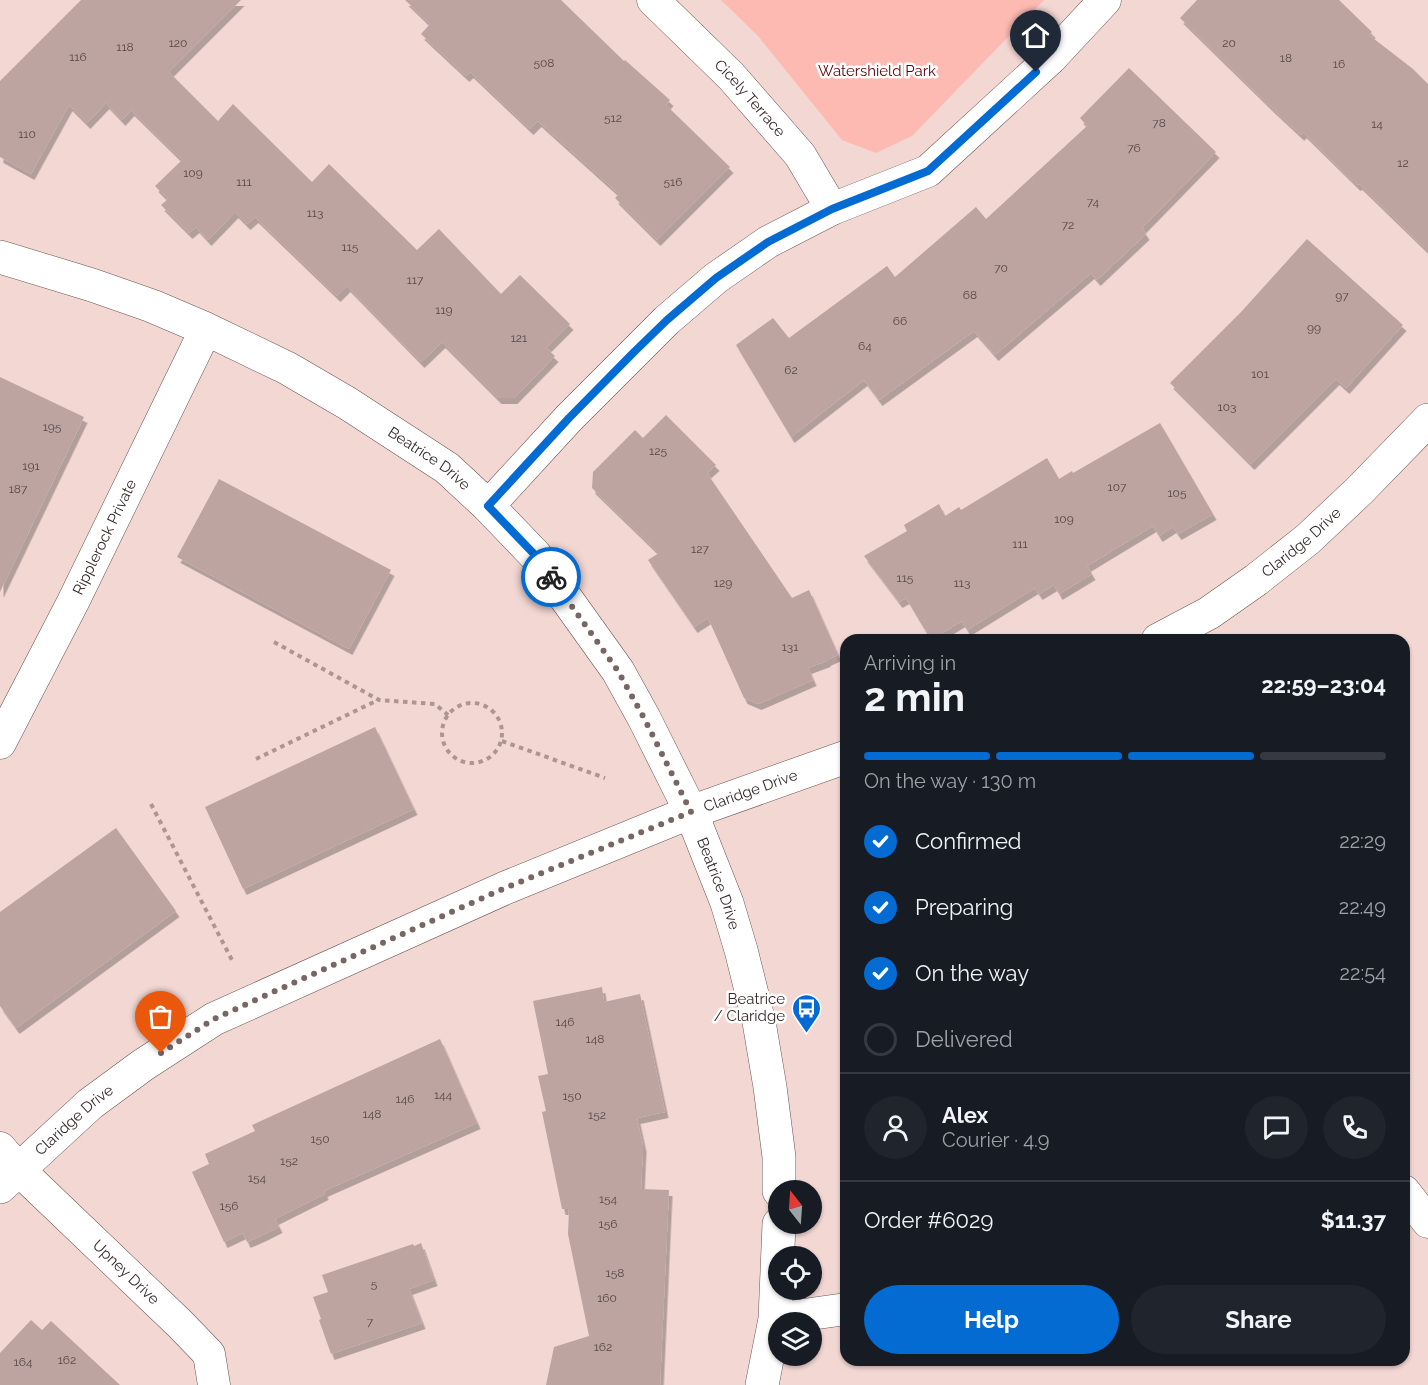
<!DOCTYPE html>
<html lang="en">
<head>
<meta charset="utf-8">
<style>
	:root { --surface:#171b24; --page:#20242c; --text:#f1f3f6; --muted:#9ea1a6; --line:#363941; --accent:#046bd3 }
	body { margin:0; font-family:Raleway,sans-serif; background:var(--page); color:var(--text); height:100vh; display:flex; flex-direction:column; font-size:22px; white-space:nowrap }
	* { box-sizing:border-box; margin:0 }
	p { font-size:20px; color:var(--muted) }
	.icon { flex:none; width:33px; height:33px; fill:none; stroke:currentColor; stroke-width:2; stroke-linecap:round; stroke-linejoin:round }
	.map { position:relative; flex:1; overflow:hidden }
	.details { position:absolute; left:840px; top:634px; width:570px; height:732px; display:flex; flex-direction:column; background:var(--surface); border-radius:18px; box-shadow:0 2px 4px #0004 }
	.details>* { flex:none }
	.needle { width:39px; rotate:343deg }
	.tools { position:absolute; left:768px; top:1180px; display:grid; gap:12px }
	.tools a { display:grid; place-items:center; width:54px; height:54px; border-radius:50%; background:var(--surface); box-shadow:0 2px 4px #0004; font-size:30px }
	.pin { position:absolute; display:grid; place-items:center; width:51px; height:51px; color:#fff; margin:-62px -26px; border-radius:50% 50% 50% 0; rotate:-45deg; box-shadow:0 0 6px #0007 }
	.pin .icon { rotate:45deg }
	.courier { position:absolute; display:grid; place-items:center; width:60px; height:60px; margin:-30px; border:4px solid #046bd3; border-radius:50%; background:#fff; color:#222; box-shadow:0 2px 8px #0007 }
	.overview em { font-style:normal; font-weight:700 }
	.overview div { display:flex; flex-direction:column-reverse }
	.overview { display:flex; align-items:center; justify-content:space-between; height:102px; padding:0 24px }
	h1 { font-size:39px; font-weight:700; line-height:45px }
	.bar { display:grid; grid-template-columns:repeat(4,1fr); gap:9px 6px; align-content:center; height:72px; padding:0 24px }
	.bar i { height:8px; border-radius:4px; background:var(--line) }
	.bar .on { background:var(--accent) }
	.bar p { grid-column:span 4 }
	.line { display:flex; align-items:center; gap:15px; padding:0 24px; border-top:2px solid var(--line) }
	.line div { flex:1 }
	.round { display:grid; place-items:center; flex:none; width:63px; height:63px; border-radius:32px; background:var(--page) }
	ol { padding:0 24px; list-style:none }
	li { display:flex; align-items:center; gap:18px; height:66px }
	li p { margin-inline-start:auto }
	li .icon { padding:6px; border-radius:50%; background:var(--accent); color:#fff; stroke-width:4 }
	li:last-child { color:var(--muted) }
	li i { width:33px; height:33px; border:3px solid var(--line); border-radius:50% }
	.cta { display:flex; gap:12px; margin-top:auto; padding:12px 24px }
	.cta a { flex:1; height:69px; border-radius:36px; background:var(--accent); color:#fff; font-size:24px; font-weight:700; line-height:69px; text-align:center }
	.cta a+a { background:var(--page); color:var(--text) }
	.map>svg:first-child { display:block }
	.green { fill:#fdbab2 }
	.building { fill:#bea4a0; filter:url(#shadow) }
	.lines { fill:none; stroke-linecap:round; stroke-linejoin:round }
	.minor-casing { stroke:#6b5450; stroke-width:33 }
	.tertiary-casing { stroke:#6b5450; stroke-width:34 }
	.path { stroke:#ac9693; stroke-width:4; stroke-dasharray:4.5 4.5; stroke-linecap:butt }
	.minor { stroke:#fff; stroke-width:32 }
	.tertiary { stroke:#fff; stroke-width:33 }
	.done { stroke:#776664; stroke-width:6; stroke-dasharray:0 10.8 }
	.route { stroke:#046bd3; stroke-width:8 }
	.labels { text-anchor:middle; stroke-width:5; stroke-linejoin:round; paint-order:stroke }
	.number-label { font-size:12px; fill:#564846 }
	.park-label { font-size:15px; fill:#600005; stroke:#fff }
	.street-label { font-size:15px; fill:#342928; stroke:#fff }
	.poi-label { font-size:15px; fill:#342928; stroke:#fff; text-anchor:end }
</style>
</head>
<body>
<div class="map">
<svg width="1428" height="1385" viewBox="0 0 1428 1385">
	<defs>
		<filter id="shadow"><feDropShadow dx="3.5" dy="6" stdDeviation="0" flood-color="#0004"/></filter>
	</defs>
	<rect width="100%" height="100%" fill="#f3d7d3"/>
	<path class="green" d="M721 0H1044L912 136 876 153 842 140 758 36Z"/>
	<g class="building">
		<path d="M81 0H241L169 72 218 121 233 104 312 182 329 164 417 250 439 229 501 294 520 275 570 324 546 348 555 356 514 398H498L442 342 421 362 347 286 337 296 255 217 247 224 235 212 208 240 196 227 189 233 161 205 168 199 155 186 182 160 131 110 122 120 106 103 87 123 69 105 31 174 0 157V81Z"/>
		<path d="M405 0H561L624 61 625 60 670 100 666 105 730 167 657 240 615 198 619 194 538 121 530 129 470 72 466 76 421 34 430 24Z"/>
		<path d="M1197 0H1339L1372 32 1369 35 1413 69 1428 84V251L1359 184 1357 185 1303 132 1301 135 1272 108 1180 18Z"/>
		<path d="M1129 68 1216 152 1142 228 1146 234 1097 280 1091 273 995 355 974 331 879 400 864 380 791 437 736 345 773 318 789 338 887 266 895 277 976 207 986 219 1087 126 1080 118Z"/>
		<path d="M1307 239 1403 325 1346 388 1336 379 1251 464 1170 383 1242 311Z"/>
		<path d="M0 377 84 417 0 592Z"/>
		<path d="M666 415 716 465 707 473 792 598 809 590 838 655 827 660V661L808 668 813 680 758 704 744 698 708 618 694 627 648 560 659 553 592 488 593 472 635 430 643 438Z"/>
		<path d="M1160 423 1213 514 1178 534 1173 527 1159 536 1153 526 1087 566 1092 574 1059 594 1054 585 1039 594 1035 588 967 630 962 621 932 639 926 629 925 630 906 598 899 602 864 556 907 531 904 525 939 504 945 516 959 507 961 510 1047 458 1059 479 1072 471 1073 473Z"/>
		<path d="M219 479 391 570 349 649 177 557Z"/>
		<path d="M375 727 414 809 243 889 205 807Z"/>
		<path d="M116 828 176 911 16 1028 0 1006V912Z"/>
		<path d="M602 987 604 1002 640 994 665 1112 637 1118 643 1146 641 1189 669 1190 660 1385H546L554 1347 589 1336 568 1234 569 1209H562L542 1112 546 1111 538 1076 548 1074 533 1001Z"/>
		<path d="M440 1039 477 1123 324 1191 325 1194 275 1219 279 1227 263 1235 247 1242 243 1233 224 1242 192 1172 209 1164 205 1154 255 1131 252 1125Z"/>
		<path d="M421 1243 434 1280 409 1289 422 1323 331 1354 319 1320 321 1319 313 1297 328 1292 322 1275 413 1244 414 1246Z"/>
		<path d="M31 1320 42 1330 51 1321 120 1385H0V1353Z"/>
	</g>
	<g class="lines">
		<defs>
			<g id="minor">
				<path id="s1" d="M653 0 731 76 800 155 832 209"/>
				<path d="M488 506 569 418 667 320 716 278 768 242 832 209 928 171 1051 58 1105 0"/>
				<path id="s2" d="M0 743 73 602 206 329"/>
				<path id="s3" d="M0 1148 18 1169 180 1324 209 1354 214 1385"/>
				<path d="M1404 1191 1428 1222"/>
				<path d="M775 1319 846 1309"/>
			</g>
			<g id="tertiary">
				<path id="s4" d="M0 257 92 285 152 306 206 329 287 368 347 403 447 468 488 506 535 555 618 671 644 718 691 812 727 903 741 950 759 1022 770 1087 779 1157V1191"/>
				<path id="s5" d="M1158 640 1209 613 1256 580 1308 539 1360 490 1428 420"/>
				<path id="s6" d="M0 1187 90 1104 143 1065 214 1019 505 888 691 812 846 757"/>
				<path d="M762 1385 775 1319 779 1224"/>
			</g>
		</defs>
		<use href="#minor" class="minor-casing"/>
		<use href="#tertiary" class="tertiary-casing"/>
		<g class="path">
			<path d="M274 642 379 700 435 704 448 715"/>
			<circle cx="472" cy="733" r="30"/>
			<path d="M502 741 605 778"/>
			<path d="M256 759 378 700"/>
			<path d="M151 804 233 962"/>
		</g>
		<use href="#minor" class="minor"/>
		<use href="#tertiary" class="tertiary"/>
	</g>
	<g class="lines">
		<path class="done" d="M161 1053 214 1019 271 993 505 888 691 812 644 718 618 671 551 577"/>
		<path class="route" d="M551 577 535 555 488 506 569 418 634 352 667 320 716 278 768 242 832 209 928 171 1036 72"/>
	</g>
	<defs>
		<symbol id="bus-pin" viewBox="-11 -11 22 30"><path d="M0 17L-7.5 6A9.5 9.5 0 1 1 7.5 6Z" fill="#046bd3" stroke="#fff"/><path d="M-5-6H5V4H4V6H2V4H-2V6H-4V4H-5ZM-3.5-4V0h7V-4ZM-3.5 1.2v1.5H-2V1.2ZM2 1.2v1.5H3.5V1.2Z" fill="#fff"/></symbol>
	</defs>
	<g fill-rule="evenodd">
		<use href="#bus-pin" x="790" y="992" width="33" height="45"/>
	</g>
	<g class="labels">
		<g class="number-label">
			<text x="178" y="47">120</text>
			<text x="1229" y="47">20</text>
			<text x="125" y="51">118</text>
			<text x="78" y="61">116</text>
			<text x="1286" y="62">18</text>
			<text x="544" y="67">508</text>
			<text x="1339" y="68">16</text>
			<text x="613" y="122">512</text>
			<text x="1159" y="127">78</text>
			<text x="1377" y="128">14</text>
			<text x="27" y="138">110</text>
			<text x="1134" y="152">76</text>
			<text x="1403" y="167">12</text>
			<text x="193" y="177">109</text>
			<text x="244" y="186">111</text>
			<text x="673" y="186">516</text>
			<text x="1093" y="206">74</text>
			<text x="315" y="217">113</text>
			<text x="1068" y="229">72</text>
			<text x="350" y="251">115</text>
			<text x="1001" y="272">70</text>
			<text x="415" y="284">117</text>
			<text x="970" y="299">68</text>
			<text x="1342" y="300">97</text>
			<text x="444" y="314">119</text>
			<text x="900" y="325">66</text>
			<text x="1314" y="332">99</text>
			<text x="519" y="342">121</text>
			<text x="865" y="350">64</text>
			<text x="791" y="374">62</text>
			<text x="1260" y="378">101</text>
			<text x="1227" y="411">103</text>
			<text x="52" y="431">195</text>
			<text x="658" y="455">125</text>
			<text x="31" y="470">191</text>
			<text x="1117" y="491">107</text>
			<text x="18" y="493">187</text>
			<text x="1177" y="497">105</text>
			<text x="1064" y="523">109</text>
			<text x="1020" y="548">111</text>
			<text x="700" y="553">127</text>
			<text x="905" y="582">115</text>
			<text x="723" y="587">129</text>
			<text x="962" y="587">113</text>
			<text x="790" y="651">131</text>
			<text x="565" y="1026">146</text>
			<text x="595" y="1043">148</text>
			<text x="443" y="1099">144</text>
			<text x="572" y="1100">150</text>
			<text x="405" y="1103">146</text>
			<text x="372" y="1118">148</text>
			<text x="597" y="1119">152</text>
			<text x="320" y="1143">150</text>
			<text x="289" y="1165">152</text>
			<text x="257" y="1182">154</text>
			<text x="608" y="1203">154</text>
			<text x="229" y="1210">156</text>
			<text x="608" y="1228">156</text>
			<text x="615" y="1277">158</text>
			<text x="374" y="1288">5</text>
			<text x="607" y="1302">160</text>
			<text x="370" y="1326">7</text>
			<text x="603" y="1351">162</text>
			<text x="67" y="1364">162</text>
			<text x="23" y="1366">164</text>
		</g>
		<g class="park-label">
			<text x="877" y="76">Watershield Park</text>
		</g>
		<g class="street-label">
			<text dy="5" stroke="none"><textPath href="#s1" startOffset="138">Cicely Terrace</textPath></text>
			<text dy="5" stroke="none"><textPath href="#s4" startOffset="477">Beatrice Drive</textPath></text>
			<text dy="5" stroke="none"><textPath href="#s2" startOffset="231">Ripplerock Private</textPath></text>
			<text dy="5" stroke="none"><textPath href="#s5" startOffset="174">Claridge Drive</textPath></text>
			<text dy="5" stroke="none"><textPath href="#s6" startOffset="856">Claridge Drive</textPath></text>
			<text dy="5" stroke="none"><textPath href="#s4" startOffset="999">Beatrice Drive</textPath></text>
			<text dy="5" stroke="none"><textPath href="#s6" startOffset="100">Claridge Drive</textPath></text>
			<text dy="5" stroke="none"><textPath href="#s3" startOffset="177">Upney Drive</textPath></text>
		</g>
		<g class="poi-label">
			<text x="785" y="1004">Beatrice<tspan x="785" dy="17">/ Claridge</tspan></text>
		</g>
	</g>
</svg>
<div class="tools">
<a><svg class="needle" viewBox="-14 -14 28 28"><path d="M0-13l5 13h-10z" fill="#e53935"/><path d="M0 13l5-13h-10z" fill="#9ea1a6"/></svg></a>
<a><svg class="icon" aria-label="locate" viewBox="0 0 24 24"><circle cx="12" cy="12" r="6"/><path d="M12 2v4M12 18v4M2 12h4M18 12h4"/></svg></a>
<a><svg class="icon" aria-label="layers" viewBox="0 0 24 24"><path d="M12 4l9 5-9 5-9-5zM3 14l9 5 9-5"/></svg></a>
</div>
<div class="pin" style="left:161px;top:1053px;background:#ea580c"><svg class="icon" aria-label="bag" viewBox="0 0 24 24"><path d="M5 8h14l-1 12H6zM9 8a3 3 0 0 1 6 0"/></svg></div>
<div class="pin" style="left:1036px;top:72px;background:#1f2937"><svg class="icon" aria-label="home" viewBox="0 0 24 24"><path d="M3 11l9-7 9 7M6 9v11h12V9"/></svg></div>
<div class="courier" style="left:551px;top:577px"><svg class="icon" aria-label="bike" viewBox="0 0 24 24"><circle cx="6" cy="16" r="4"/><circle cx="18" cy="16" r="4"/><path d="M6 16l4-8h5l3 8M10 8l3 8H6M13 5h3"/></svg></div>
<section class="details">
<div class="overview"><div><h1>2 min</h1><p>Arriving in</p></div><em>22:59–23:04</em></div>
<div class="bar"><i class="on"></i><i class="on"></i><i class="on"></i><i></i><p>On the way · 130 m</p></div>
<ol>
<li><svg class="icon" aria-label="check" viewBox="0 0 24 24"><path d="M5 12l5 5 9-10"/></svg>Confirmed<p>22:29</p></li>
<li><svg class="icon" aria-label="check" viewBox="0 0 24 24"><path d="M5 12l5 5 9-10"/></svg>Preparing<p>22:49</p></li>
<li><svg class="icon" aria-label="check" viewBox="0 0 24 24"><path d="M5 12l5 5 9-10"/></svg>On the way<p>22:54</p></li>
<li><i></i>Delivered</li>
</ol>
<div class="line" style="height:108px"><a class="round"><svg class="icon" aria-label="person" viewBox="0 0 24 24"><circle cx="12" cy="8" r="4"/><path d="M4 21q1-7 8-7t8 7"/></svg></a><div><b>Alex</b><p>Courier · 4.9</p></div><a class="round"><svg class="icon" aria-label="chat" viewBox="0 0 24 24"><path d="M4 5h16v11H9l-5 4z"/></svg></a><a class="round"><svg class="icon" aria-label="phone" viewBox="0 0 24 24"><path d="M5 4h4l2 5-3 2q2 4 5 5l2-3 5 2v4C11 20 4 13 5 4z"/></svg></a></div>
<div class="line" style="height:78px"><div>Order #6029</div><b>$11.37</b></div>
<div class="cta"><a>Help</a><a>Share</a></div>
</section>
</div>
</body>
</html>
